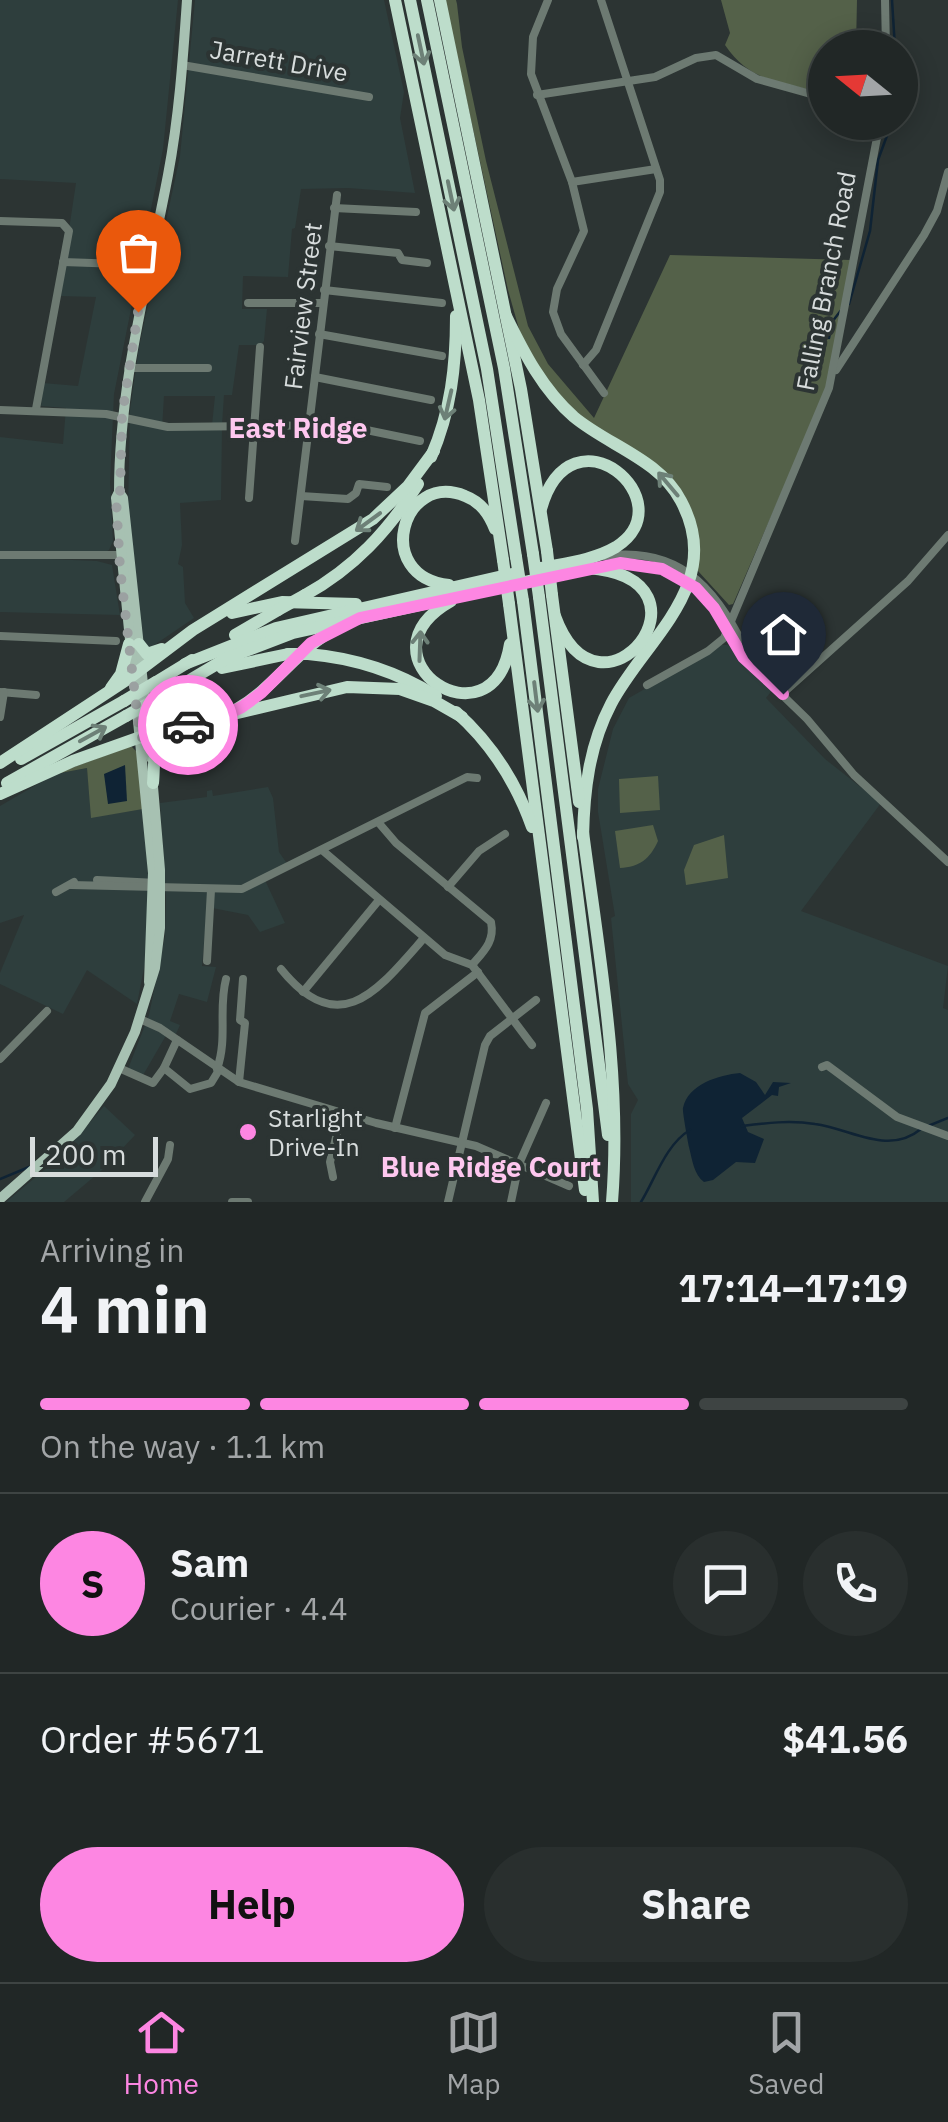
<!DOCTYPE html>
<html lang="en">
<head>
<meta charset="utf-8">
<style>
	:root { --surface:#212726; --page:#292f2e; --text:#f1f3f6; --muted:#a2a5a7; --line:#3e4443; --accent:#fd86e2 }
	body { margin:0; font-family:"IBM Plex Sans",sans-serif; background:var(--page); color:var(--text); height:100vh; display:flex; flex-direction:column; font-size:38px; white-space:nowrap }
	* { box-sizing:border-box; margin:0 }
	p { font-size:32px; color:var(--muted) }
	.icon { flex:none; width:55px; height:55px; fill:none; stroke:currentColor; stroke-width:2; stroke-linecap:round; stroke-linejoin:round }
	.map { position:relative; height:1202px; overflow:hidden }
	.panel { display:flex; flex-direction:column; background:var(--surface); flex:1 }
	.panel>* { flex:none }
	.needle { width:65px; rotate:288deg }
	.fabs { position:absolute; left:808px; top:30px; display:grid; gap:20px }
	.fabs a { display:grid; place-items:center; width:110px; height:110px; border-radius:50%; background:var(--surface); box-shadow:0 5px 25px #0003,0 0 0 2px var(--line); font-size:50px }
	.scale { position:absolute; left:30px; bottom:25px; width:128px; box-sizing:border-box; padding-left:10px; border:5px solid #d7dcdc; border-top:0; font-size:28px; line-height:35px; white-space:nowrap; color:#d7dcdc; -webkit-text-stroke:8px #2c3433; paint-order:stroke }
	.pin { position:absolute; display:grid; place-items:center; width:85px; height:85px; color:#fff; margin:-102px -42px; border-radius:50% 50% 50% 0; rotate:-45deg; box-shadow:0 0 10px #0007 }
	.pin .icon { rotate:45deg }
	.courier { position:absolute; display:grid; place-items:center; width:100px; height:100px; margin:-50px; border:8px solid #fd86e2; border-radius:50%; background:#fff; color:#222; box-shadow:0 2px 12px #0007 }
	.overview em { font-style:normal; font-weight:700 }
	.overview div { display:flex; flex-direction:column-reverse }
	.overview { display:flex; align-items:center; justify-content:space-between; height:170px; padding:0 40px }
	h1 { font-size:65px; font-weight:700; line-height:75px }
	.bar { display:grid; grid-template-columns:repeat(4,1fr); gap:15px 10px; align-content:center; height:120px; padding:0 40px }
	.bar i { height:12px; border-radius:8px; background:var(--line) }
	.bar .selected { background:var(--accent) }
	.bar p { grid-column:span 4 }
	.line { display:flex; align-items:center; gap:25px; padding:0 40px; border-top:2px solid var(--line) }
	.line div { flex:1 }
	.round { display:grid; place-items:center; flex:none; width:105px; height:105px; border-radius:52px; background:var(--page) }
	.cta { display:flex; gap:20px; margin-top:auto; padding:20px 40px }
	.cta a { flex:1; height:115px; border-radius:60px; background:var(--accent); color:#111; font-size:40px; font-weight:700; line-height:115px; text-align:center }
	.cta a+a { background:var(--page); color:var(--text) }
	.dock { display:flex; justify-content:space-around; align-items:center; height:140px; border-top:2px solid var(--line); background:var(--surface); font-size:28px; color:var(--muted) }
	.dock a { display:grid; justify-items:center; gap:5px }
	.dock .selected { color:var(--accent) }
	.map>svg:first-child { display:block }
	.built { fill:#2e3e3d }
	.green { fill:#546149 }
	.water { fill:#0f2334 }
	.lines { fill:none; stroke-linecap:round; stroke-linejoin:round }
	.stream { stroke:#0f2334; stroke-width:2.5 }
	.minor { stroke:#6d7a72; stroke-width:8 }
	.major { stroke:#a7c1b2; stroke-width:10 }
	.highway { stroke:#bdddcb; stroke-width:12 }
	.highway-bridge { stroke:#bdddcb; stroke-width:12 }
	.oneway { stroke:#6d8077 }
	.done { stroke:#9ba1a1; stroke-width:10; stroke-dasharray:0 18 }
	.route { stroke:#fd86e2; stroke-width:12 }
	.poi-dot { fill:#fd86e2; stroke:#2c3433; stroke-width:4 }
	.labels { text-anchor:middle; stroke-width:8; stroke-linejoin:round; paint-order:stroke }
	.street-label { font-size:25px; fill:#d7dcdc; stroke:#2c3433 }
	.poi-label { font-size:25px; fill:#d7dcdc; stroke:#2c3433; text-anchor:start }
	.neighbourhood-label { font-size:28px; font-weight:bold; fill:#fec7ef; stroke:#2c3433 }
</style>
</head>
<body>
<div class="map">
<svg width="948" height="1202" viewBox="0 0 948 1202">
	<rect width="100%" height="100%" fill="#2c3433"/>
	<g class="built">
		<path d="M0 0H178L163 149 114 394 110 482 113 541 109 550 104 553 0 552V437L63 444 66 408 41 406 43 383 78 386 96 297 59 296 76 183 0 179Z"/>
		<path d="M195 0H384L404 92 400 118 415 193 348 188 301 189 295 228 292 229 288 277 243 276 242 309H267L264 341 260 345H239L232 395H224L222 425H212L215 396H164L162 429H222L221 500 180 503 182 545 178 564 183 567 185 603 194 618 147 650 143 643 128 512 130 410 139 347 180 156Z"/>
		<path d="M0 557 97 561 112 565 120 615 0 612Z"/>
		<path d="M721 645H728L773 689 766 698 825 759 881 803 801 911 948 966 943 1008 948 1010V1202H631V1114L638 1100 628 1084 611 918 615 916 598 812V789L613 729 629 698Z"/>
		<path d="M87 768 92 817 143 809 150 900 146 958 137 1004 87 970 63 1014 0 984V973L24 915 0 923V806L55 774Z"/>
		<path d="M268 787 273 798 279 852 288 865 264 878 285 923 260 932 248 915 207 907 202 966 216 967 207 1002 179 994 170 1021 180 1025 175 1036 168 1032 142 1077 128 1069 149 1015 165 936 166 899 160 803 207 797V791L212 790 213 796Z"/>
		<path d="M104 1106 135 1135 102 1170 64 1202H6L62 1155Z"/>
	</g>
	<g class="green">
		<path d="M445 0H456L457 4 462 47 486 161 528 326 548 364 594 418 670 255 851 260 827 388 733 604 729 605 698 571 690 507 568 405 544 378 523 343 508 290Z"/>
		<path d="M721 0H857L856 47 825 48V95C783 80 752 85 725 45L730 33Z"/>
		<path d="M131 746 137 752 143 809 91 818 87 768 55 774Z"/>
		<path d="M658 776 660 810 620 813 619 779Z"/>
		<path d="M653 825 658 841C650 859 639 867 620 868L615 831Z"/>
		<path d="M724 835 728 878 686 885 684 870 694 845Z"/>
	</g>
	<g class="water">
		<path d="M125 765 127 801 108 804 104 774Z"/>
		<path d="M740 1073 756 1082 765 1095 773 1082 791 1083 779 1087 778 1096 772 1095 742 1118 748 1132 764 1139 755 1163 736 1162 713 1180 704 1182C694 1175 692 1159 689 1147 688 1142 682 1110 683 1108 688 1084 719 1075 740 1073Z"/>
	</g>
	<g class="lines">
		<g class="stream">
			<path d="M892 0 895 48"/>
			<path d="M849 304 870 231 878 160 892 122"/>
			<path d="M829 338 832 322 842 309"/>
			<path d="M742 1126C766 1123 790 1120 815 1124 852 1129 888 1156 921 1129"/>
			<path d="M928 1126 948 1118"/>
			<path d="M0 1179 29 1167"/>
			<path d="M641 1202C655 1179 666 1144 690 1130"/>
		</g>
		<g class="minor">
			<path d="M548 0 533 37 531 74 572 182 584 231 557 289 553 312 561 334 604 393"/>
			<path d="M885 0 886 48"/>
			<path d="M182 65 369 97"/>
			<path d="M537 95 655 77 696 58 716 55 757 79 825 98"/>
			<path d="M572 182 656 169"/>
			<path d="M334 208 416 212"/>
			<path d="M0 221 62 223 69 231 36 409"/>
			<path d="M329 246 398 253 402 260 427 263"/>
			<path d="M63 262 149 265"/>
			<path d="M324 290 442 303"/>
			<path d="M248 303H323"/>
			<path d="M319 334 442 356"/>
			<path d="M583 365 596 350 660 192V180L601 0"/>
			<path d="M128 368H208"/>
			<path d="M836 370 924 235 937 211 948 172"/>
			<path d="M315 377 431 400"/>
			<path d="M0 410 106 414 168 427 342 425 420 441"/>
			<path d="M301 496 348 499 356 493 359 484 387 487"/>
			<path d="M249 498 260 347"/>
			<path d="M295 541 337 195"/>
			<path d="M0 555H119"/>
			<path d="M605 556C686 545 720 596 751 660"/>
			<path d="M596 567 629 563 655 567 677 576 696 589 714 609 743 657 807 719 854 775 948 862"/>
			<path d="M0 636 116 641"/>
			<path d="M647 685 708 651 724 638 829 388 880 122"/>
			<path d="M0 692 36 695"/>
			<path d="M783 693 908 581 948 535"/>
			<path d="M0 717 4 692"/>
			<path d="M378 822 396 843 491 922C495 941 484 951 472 965"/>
			<path d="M322 850 445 955 472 965 532 1045"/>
			<path d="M97 880 157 883"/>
			<path d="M71 885 242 889 467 777 477 778"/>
			<path d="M448 887 479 851 505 834"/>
			<path d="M56 892 74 882"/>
			<path d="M207 961 211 890"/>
			<path d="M281 969C340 1042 379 989 424 938"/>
			<path d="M303 992 379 900"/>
			<path d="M140 1019 160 1028 239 1082 376 1123 476 1146 569 1186"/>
			<path d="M0 1059 47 1011"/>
			<path d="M822 1067 827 1065 897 1117 948 1136"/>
			<path d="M119 1068 153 1083 164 1068 177 1040"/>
			<path d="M164 1068 190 1089 211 1083 219 1070"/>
			<path d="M217 1069C228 1038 218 1009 226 979"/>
			<path d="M239 1082 245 1023 240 1020 243 979"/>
			<path d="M395 1128 425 1013 478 972"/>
			<path d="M333 1177 330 1162 342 1113"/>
			<path d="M145 1202 168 1159 170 1145"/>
			<path d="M232 1202H248"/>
			<path d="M448 1202 485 1045 490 1036 536 1000"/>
			<path d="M511 1202 519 1164 546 1103"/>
		</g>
		<g class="major">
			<path d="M119 492 123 498 151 758"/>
			<path d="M149 982 153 873 116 498 119 492C119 383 148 281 168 175 179 117 183 59 187 0"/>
			<path d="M0 1199 77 1131 111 1084 135 1032 155 968 160 928V870L152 775"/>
		</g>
		<g class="highway">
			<path d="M395 0 479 400 503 560"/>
			<path d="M410 0 487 369 516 557"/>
			<path d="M427 0 504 368 533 554"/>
			<path d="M440 0 521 389 547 551"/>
			<path d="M506 316C524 353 543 390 574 417 609 446 659 459 681 501 726 585 645 639 611 704 589 746 584 791 583 837"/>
			<path d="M431 457C451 411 456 366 456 316"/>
			<path d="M541 509C571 402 687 502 616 547 594 560 566 563 541 568"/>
			<path d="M449 585C372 577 402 470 465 496 481 502 489 514 495 529"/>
			<path d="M305 595C354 568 388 531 418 484"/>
			<path d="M552 595 579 802"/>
			<path d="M539 597 608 1135"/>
			<path d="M451 601C352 657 493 752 510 644"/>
			<path d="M523 601 587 1109 593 1202"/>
			<path d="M509 604 585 1190"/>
			<path d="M232 613 282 602 356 604"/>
			<path d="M235 635 278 610"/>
			<path d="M139 644 147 654 162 649"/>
			<path d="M308 654C355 658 396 671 436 696"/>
			<path d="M185 664 276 628 512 574"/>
			<path d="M222 668 288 654"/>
			<path d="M156 682 192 660"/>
			<path d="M185 683 227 658 293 633 588 568C727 579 600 739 555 616"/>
			<path d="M111 688 121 674 129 644"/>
			<path d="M158 698 189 681"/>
			<path d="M237 709C275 687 297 649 337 628"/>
			<path d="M456 712C492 744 516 782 532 827"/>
			<path d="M21 759 124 701"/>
			<path d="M0 763 128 679 193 630 373 519 408 486 434 451"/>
			<path d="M7 783 126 716"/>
			<path d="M153 783C155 763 151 744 169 731"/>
			<path d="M0 794 73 761 149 734 347 687 400 689 434 701 462 717"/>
			<path d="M583 832C599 955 622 1077 612 1202"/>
		</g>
		<g class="highway-bridge">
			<path d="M547 551 552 595"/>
			<path d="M533 554 539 597"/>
			<path d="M516 557 523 601"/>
			<path d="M503 560 509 604"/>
			<path d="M278 610 305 595"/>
			<path d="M288 654H308"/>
			<path d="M124 701 156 682"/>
			<path d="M126 716 158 698"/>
		</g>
	</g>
	<defs><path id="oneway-shaft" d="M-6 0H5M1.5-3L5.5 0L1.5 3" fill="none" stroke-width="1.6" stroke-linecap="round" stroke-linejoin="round" transform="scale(2.5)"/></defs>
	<g class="oneway">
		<use href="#oneway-shaft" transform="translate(421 50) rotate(78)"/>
		<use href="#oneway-shaft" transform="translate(451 196) rotate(78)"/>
		<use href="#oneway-shaft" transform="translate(448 405) rotate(103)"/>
		<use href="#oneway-shaft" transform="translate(668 484) rotate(-130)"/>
		<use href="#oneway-shaft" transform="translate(368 522) rotate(144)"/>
		<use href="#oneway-shaft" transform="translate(420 646) rotate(-88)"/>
		<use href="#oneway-shaft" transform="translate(316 693) rotate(-12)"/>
		<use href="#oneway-shaft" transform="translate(536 697) rotate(83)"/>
		<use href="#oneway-shaft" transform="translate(93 734) rotate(-29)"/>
	</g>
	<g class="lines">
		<path class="done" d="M138 312 122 416 120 492 116 498 120 568 140 738 188 725"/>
		<path class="route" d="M188 725 221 717 242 707 261 693 311 643 360 618 620 563 662 569 696 588 714 608 743 657 783 694"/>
	</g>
	<circle class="poi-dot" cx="248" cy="1132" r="10"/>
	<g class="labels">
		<g class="street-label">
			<text transform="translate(279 61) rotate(10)" y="9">Jarrett Drive</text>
			<text transform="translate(826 281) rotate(-79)" y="9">Falling Branch Road</text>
			<text transform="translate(303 306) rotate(-83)" y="9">Fairview Street</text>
		</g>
		<g class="poi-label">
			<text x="268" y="1127">Starlight<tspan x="268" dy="29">Drive-In</tspan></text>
		</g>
		<g class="neighbourhood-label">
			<text x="298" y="438">East Ridge</text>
			<text x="491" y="1177">Blue Ridge Court</text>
		</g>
	</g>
</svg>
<div class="fabs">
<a><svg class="needle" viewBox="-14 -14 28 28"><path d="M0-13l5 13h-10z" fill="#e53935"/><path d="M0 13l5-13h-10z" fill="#a2a5a7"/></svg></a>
</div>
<div class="scale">200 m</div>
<div class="pin" style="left:138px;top:312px;background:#ea580c"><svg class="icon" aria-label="bag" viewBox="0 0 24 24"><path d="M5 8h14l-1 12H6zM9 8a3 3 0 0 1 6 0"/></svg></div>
<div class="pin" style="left:783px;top:694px;background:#1f2937"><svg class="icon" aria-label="home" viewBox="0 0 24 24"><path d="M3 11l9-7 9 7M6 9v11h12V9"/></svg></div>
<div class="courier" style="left:188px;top:725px"><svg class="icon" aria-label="car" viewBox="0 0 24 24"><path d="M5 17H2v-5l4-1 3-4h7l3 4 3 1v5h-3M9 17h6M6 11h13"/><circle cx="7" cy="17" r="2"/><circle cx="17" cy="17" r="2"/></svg></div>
</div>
<section class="panel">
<div class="overview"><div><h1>4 min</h1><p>Arriving in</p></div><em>17:14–17:19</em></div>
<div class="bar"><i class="selected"></i><i class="selected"></i><i class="selected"></i><i></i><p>On the way · 1.1 km</p></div>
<div class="line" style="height:180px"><b class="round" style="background:var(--accent);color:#111">S</b><div><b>Sam</b><p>Courier · 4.4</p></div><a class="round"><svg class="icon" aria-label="chat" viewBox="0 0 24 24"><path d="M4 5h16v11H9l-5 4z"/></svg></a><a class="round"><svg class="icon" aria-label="phone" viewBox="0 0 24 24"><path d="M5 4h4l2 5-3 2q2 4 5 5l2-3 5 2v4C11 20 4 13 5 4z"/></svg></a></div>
<div class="line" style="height:130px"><div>Order #5671</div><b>$41.56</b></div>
<div class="cta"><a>Help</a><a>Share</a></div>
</section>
<nav class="dock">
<a class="selected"><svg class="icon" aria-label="home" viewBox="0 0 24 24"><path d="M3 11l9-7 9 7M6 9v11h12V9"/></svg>Home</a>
<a><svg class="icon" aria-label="map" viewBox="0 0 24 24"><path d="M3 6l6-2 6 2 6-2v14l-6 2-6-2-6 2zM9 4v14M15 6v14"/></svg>Map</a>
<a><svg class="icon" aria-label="saved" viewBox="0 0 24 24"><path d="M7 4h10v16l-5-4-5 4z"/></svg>Saved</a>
</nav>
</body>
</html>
